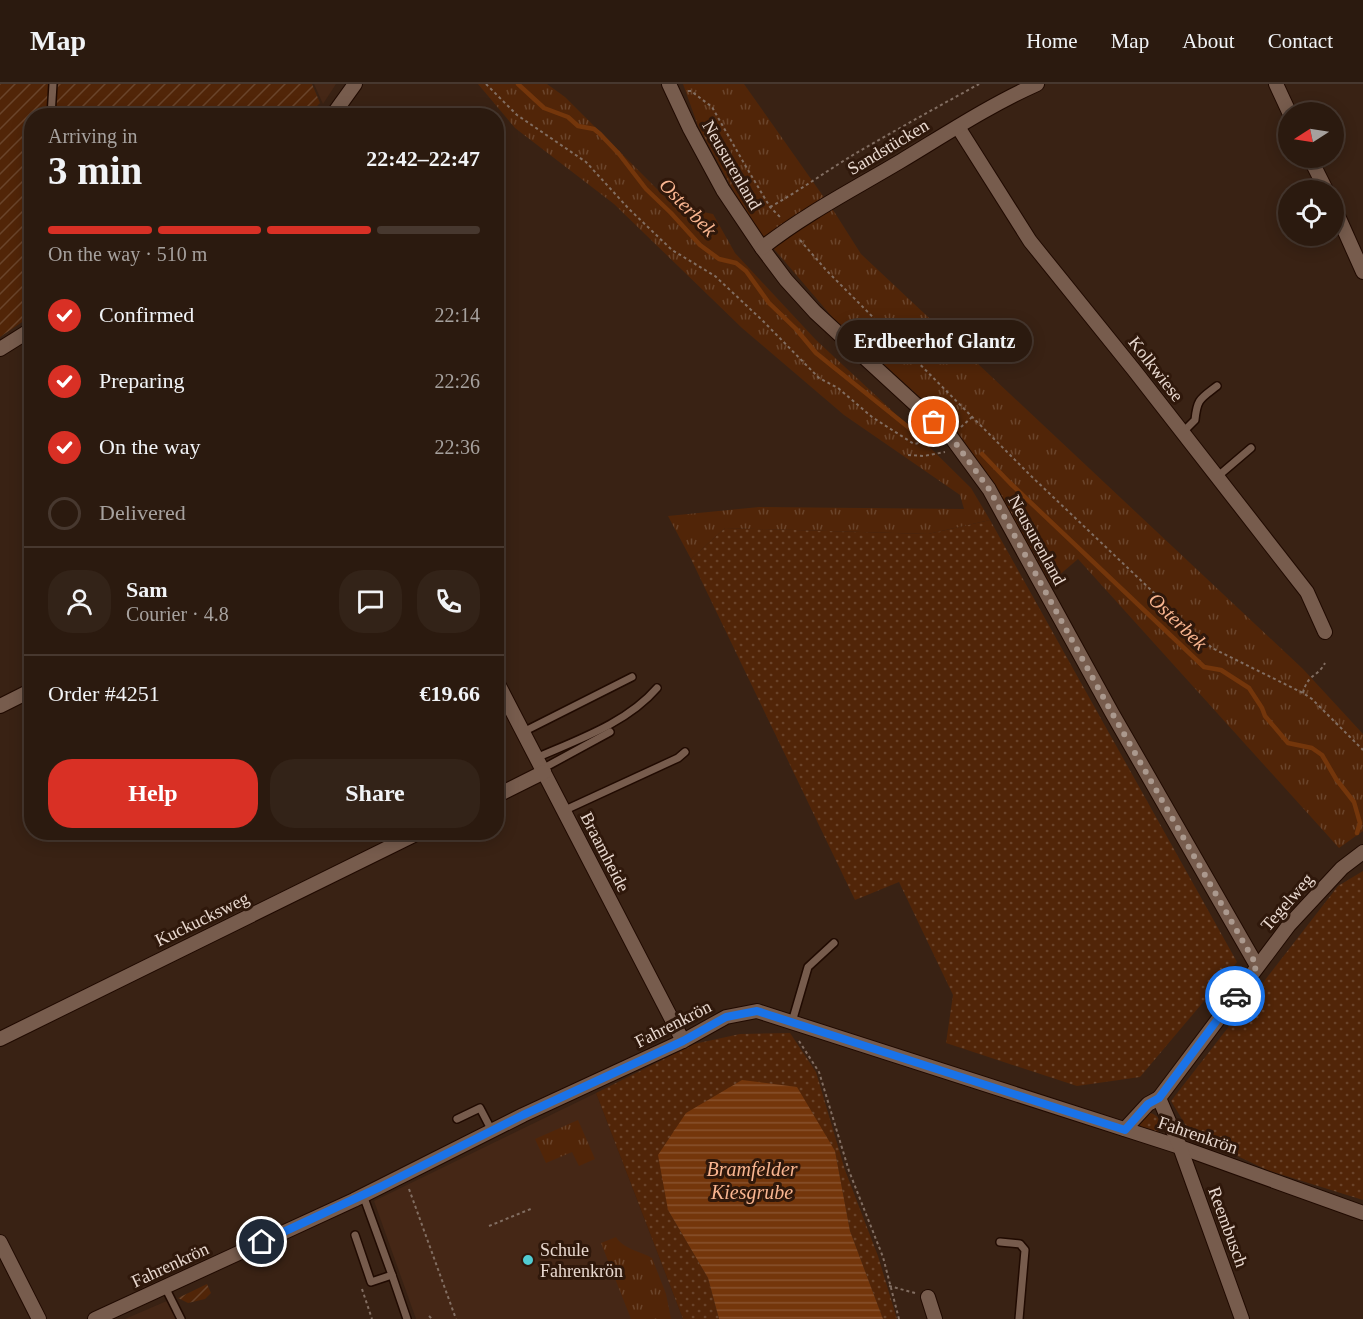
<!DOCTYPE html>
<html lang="en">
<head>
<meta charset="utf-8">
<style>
	:root { --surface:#2b1a0f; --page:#332318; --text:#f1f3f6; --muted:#a6a19e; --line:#47382f; --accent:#d93025 }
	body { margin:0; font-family:Georgia,serif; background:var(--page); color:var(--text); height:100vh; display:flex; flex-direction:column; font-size:22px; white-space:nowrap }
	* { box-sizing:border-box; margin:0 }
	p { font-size:20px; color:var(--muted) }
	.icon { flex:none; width:33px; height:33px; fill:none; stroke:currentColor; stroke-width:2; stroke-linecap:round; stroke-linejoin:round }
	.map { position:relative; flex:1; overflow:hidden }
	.drawer { position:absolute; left:24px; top:24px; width:480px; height:732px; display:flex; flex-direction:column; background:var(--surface); border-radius:24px; box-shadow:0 3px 15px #0003,0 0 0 2px var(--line) }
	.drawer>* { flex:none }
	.needle { width:39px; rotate:258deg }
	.buttons { position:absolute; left:1278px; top:18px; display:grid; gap:12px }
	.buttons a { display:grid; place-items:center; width:66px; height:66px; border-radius:50%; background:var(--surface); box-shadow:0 3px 15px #0003,0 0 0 2px var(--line); font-size:30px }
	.pin { position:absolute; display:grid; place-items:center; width:51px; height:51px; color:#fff; margin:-26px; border:3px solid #fff; border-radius:50%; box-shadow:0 2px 6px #0007 }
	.courier { position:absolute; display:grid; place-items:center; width:60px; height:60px; margin:-30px; border:4px solid #1a73e8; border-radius:50%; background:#fff; color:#222; box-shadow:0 2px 8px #0007 }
	.bubble { position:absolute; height:42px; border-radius:21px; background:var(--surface); box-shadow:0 3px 15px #0003,0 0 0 2px var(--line); font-size:20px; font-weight:800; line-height:42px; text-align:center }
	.overview em { font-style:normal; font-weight:800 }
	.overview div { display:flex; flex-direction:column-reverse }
	.overview { display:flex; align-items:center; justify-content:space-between; height:102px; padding:0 24px }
	h1 { font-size:39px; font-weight:800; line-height:45px }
	.bar { display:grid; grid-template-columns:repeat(4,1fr); gap:9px 6px; align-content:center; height:72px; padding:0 24px }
	.bar i { height:8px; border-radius:4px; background:var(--line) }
	.bar .on { background:var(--accent) }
	.bar p { grid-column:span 4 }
	.line { display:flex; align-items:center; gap:15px; padding:0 24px; border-top:2px solid var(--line) }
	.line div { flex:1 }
	.round { display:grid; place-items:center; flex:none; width:63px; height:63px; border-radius:24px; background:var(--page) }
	ol { padding:0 24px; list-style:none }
	li { display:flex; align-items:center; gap:18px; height:66px }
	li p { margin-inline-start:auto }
	li .icon { padding:6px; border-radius:50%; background:var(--accent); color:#fff; stroke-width:4 }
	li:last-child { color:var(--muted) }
	li i { width:33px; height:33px; border:3px solid var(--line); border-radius:50% }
	.cta { display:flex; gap:12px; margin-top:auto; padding:12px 24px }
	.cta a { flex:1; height:69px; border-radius:24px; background:var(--accent); color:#fff; font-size:24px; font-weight:800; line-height:69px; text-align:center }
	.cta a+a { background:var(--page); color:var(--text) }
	header { display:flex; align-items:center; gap:36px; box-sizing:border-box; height:84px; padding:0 30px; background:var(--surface); border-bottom:2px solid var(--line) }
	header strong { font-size:28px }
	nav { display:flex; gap:33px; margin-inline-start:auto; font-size:21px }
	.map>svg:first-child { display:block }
	.built { fill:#452716 }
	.grass { fill:url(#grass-dots) }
	.park { fill:url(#park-tufts) }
	.garden { fill:url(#garden-furrows) }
	.water { fill:url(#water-rules) }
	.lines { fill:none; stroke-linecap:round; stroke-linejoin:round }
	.stream { stroke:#74360b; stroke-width:4.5 }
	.service-casing { stroke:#200a01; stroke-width:10 }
	.minor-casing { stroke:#200a01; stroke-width:16 }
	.path { stroke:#826e62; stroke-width:2; stroke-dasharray:3 3; stroke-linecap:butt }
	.service { stroke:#775c4d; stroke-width:7 }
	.minor { stroke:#775c4d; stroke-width:14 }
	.done { stroke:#ab998e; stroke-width:6; stroke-dasharray:0 10.8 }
	.route { stroke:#1a73e8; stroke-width:8 }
	.poi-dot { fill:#51ccd2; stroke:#2f180b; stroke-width:2 }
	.labels { text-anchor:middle; stroke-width:6; stroke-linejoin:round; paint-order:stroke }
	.street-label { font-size:18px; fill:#e9d9d0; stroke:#2f180b }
	.poi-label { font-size:18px; fill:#e9d9d0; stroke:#2f180b; text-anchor:start }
	.water-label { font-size:20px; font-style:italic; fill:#f9b590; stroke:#2f180b }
</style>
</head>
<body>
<header>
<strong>Map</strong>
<nav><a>Home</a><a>Map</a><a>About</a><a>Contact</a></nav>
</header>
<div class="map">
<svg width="1363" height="1235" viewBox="0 0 1363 1235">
	<defs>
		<pattern id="grass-dots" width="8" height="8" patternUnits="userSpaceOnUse" patternTransform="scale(1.5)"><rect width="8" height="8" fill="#512508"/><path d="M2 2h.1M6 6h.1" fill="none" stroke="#6a442b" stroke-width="1.8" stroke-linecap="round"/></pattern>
		<pattern id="park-tufts" width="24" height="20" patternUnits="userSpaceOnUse" patternTransform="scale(1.5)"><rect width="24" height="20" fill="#512508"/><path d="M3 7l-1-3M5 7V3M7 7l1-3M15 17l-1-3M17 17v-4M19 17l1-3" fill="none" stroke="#6a442b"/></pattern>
		<pattern id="garden-furrows" width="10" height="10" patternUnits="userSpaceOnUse" patternTransform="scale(1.5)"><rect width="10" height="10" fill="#512508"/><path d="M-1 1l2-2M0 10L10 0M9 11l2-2" fill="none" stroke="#6a442b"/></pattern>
		<pattern id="water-rules" width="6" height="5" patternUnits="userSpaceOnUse" patternTransform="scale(1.5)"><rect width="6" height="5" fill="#74360b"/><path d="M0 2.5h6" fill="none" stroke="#88522e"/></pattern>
	</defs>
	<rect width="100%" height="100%" fill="#392214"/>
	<g class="built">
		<path d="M314 0H336L323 20Z"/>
		<path d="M596 1009 683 1235H416L374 1117Z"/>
		<path d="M176 1213 184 1235H125Z"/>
	</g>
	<g class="grass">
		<path d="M990 436 1237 878 1140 993 1077 1002 946 959 953 911 899 798 855 816 691 475 725 444 928 450Z"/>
		<path d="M1363 787V1116L1267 1086 1191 1050 1171 1017 1338 802Z"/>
		<path d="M790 949 816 988 845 1086 878 1172 897 1235H883L850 1147 835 1067 668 1126 708 1194 719 1235H683L596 1009 694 960 740 950Z"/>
		<path d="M1150 1029C1158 1031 1159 1035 1162 1043L1157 1049C1149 1047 1141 1047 1139 1038Z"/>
	</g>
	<g class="park">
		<path d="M478 0H547L565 13 674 122 713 130 735 169 816 256 901 335 971 404 990 436 928 450 725 444 691 475 668 432 759 423 964 425 960 411 844 331 742 244 614 120 515 44Z"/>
		<path d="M683 0H744L835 129 861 170 1303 585 1363 650V747L1339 764 1078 475 1050 499 996 403 959 353 934 326 834 235 750 137 698 42Z"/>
		<path d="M578 1036 595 1075 579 1082 572 1068 546 1079 535 1055Z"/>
		<path d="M616 1153C623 1165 640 1167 652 1174L666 1210 671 1235H631L601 1159Z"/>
	</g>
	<g class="garden">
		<path d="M0 0H312L320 19 308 31 32 32 31 232 0 253Z"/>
		<path d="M207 1200 211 1209 205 1215 188 1219 178 1214Z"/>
	</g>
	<path class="water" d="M742 996 797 1003 835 1067 850 1147 883 1235H719L708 1194 668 1126 658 1071 686 1029Z"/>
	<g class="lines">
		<g class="stream">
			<path d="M518 0 544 24 568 33 578 42 594 45 600 50 619 70 646 105 671 129 700 161 719 175 736 179 746 187 769 219 796 245 816 269 913 347"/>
			<path d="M982 370 1010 399 1204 583 1221 586 1249 604 1262 624 1265 632 1288 659 1312 664 1322 671 1336 695 1354 718 1360 739 1357 749"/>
		</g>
		<defs>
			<g id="service">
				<path d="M51 32 53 0"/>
				<path d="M496 328 499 331V336L496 337"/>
				<path d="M1183 348 1195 336C1197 315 1200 315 1217 302"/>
				<path d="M1217 393 1251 364"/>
				<path d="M523 648 632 593"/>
				<path d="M536 674C577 656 627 639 657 604"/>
				<path d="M542 685 610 648"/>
				<path d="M563 727 678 674 685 668"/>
				<path d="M792 938 808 883 834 859"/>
				<path d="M457 1035 480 1024 492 1047"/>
				<path d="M355 1151 371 1198 392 1191 363 1111"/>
				<path d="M1000 1158 1020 1160 1025 1166 1019 1235"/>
				<path d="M392 1191 407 1235"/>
				<path d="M165 1203 181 1235"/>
			</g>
			<g id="minor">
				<path d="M669 0 690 45 723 106 762 164 786 196 815 228 951 353 989 405 1112 629 1257 882"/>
				<path d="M1276 0 1289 28"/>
				<path d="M332 32 355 0"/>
				<path d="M958 43 1030 157 1134 286 1307 508 1325 548"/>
				<path d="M1310 74 1326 106"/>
				<path d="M1334 123 1363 188"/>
				<path d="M762 164C805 130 854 105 901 77 946 50 990 21 1037 0"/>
				<path d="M0 265 32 245"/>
				<path d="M496 596 683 957"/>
				<path d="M0 622 32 606"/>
				<path d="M496 712 544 688"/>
				<path d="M0 955 420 748"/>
				<path d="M1125 1045 1148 1020 1159 1014"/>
				<path d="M0 1158 39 1235"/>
				<path d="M928 1213 935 1235"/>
				<path d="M95 1235 354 1116 523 1031 683 957 726 933 757 927 1180 1063 1363 1129"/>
				<path d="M1242 1235 1180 1063 1159 1014 1289 841 1342 784 1363 768"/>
			</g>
		</defs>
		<use href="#service" class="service-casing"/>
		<use href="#minor" class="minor-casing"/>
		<g class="path">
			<path d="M486 0 517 31 586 78 629 125 672 166 715 192 763 237 819 294 838 304 872 333 914 360 933 356"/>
			<path d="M688 7H691L712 23 745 81 770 123 780 133"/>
			<path d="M770 123C803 105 833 82 865 64 903 42 941 21 979 0"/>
			<path d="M800 156 826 186 1030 391 1212 564 1303 609 1312 615 1363 666"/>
			<path d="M961 343 972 333"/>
			<path d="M908 371 924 372 945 368"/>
			<path d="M1303 609C1308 589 1317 594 1325 579"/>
			<path d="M799 957 819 988 849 1087 883 1173 899 1235"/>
			<path d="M409 1105 456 1235"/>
			<path d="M489 1142 533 1124"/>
			<path d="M889 1202 915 1209"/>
			<path d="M362 1205 372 1235"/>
			<path d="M429 1232 432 1235"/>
		</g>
		<use href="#service" class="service"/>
		<use href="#minor" class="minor"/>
	</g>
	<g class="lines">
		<path class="done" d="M934 338 951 353 989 405 1112 629 1257 882 1235 912"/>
		<path class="route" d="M262 1158 380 1103 523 1031 683 957 726 933 757 927 1125 1046 1148 1020 1159 1014 1235 912"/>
	</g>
	<circle class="poi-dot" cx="528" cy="1176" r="6"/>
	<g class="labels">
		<g class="street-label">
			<text transform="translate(888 63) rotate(-31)" y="6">Sandstücken</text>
			<text transform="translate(732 81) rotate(60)" y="6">Neusurenland</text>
			<text transform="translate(1156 285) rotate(52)" y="6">Kolkwiese</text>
			<text transform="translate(1037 456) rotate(61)" y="6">Neusurenland</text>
			<text transform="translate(605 768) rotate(63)" y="6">Braamheide</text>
			<text transform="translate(1287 818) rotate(-49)" y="6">Tegelweg</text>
			<text transform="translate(202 835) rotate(-26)" y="6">Kuckucksweg</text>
			<text transform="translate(673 940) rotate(-27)" y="6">Fahrenkrön</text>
			<text transform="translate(1198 1051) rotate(19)" y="6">Fahrenkrön</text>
			<text transform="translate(1228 1143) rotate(70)" y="6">Reembusch</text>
			<text transform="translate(170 1181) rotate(-25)" y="6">Fahrenkrön</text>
		</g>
		<g class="poi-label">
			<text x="540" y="1172">Schule<tspan x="540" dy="21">Fahrenkrön</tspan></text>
		</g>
		<g class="water-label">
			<text transform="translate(688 123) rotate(46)" y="7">Osterbek</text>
			<text transform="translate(1178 537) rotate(44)" y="7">Osterbek</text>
			<text x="752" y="1092">Bramfelder<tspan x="752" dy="23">Kiesgrube</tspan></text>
		</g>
	</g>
</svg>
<div class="buttons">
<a><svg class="needle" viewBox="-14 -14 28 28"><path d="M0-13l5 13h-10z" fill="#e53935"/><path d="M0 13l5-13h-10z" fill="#a6a19e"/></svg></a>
<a><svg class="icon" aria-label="locate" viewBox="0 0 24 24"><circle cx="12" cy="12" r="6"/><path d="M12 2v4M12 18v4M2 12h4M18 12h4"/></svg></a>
</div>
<div class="pin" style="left:934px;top:338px;background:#ea580c"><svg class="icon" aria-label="bag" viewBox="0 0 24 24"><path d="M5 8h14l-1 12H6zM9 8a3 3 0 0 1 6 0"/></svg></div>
<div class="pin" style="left:262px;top:1158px;background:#1f2937"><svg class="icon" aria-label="home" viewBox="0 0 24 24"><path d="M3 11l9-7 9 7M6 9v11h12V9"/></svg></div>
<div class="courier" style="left:1235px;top:912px"><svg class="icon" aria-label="car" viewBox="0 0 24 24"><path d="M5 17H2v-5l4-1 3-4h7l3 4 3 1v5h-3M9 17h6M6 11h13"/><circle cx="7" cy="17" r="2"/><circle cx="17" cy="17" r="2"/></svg></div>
<div class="bubble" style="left:837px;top:236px;width:195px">Erdbeerhof Glantz</div>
<section class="drawer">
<div class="overview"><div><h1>3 min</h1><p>Arriving in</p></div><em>22:42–22:47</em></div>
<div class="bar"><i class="on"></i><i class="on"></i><i class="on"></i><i></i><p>On the way · 510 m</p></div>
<ol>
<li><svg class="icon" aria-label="check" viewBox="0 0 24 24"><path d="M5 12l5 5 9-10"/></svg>Confirmed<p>22:14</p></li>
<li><svg class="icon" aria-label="check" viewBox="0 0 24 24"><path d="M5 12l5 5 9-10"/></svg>Preparing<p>22:26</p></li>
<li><svg class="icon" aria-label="check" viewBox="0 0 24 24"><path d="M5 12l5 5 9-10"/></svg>On the way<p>22:36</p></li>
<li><i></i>Delivered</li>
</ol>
<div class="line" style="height:108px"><a class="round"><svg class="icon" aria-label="person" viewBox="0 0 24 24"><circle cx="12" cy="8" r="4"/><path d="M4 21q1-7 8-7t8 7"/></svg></a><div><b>Sam</b><p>Courier · 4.8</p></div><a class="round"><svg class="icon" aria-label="chat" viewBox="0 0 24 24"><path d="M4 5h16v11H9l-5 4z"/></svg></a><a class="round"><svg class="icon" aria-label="phone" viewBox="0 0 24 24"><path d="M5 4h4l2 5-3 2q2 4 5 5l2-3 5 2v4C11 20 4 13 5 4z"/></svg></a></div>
<div class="line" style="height:78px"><div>Order #4251</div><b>€19.66</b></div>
<div class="cta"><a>Help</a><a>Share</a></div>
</section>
</div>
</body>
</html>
